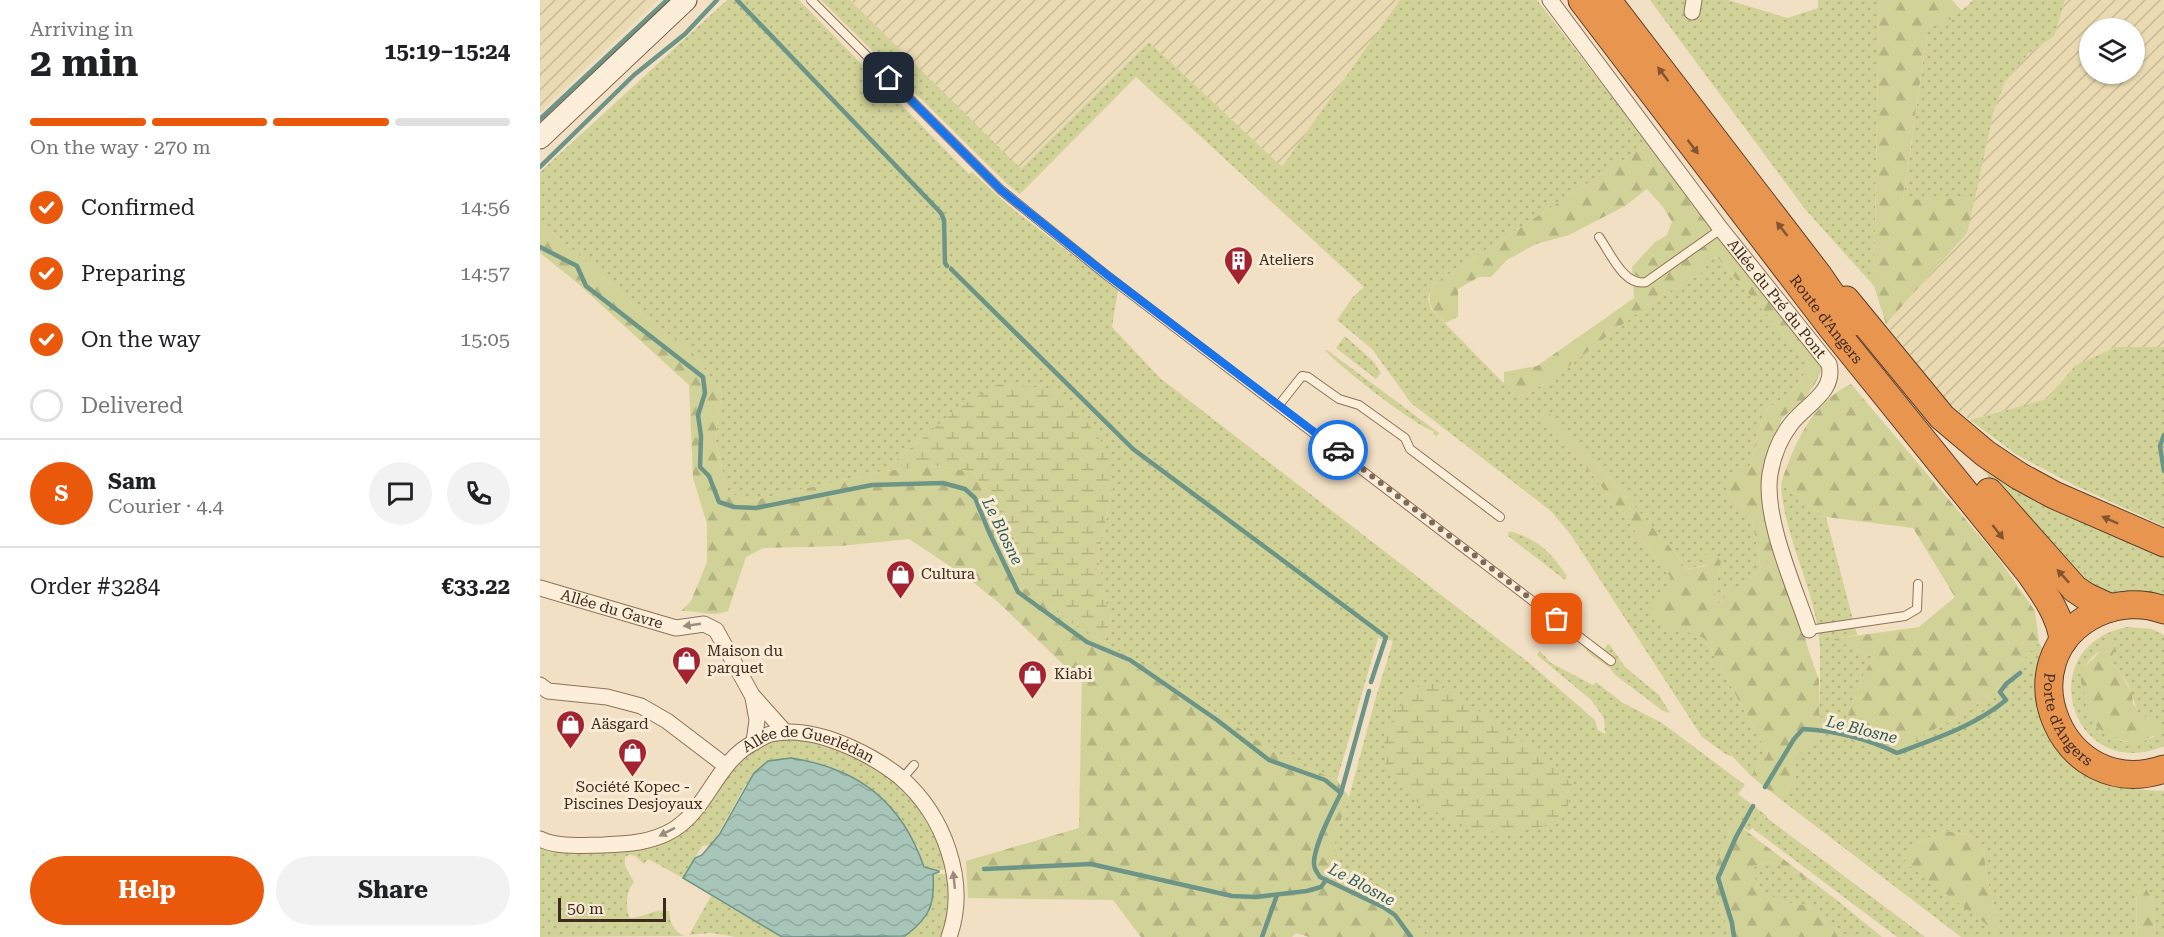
<!DOCTYPE html>
<html lang="en">
<head>
<meta charset="utf-8">
<style>
	:root { --surface:#fff; --page:#f2f2f2; --text:#202124; --muted:#757577; --line:#e0e0e0; --accent:#ea580c }
	body { margin:0; font-family:"Roboto Serif",serif; background:var(--page); color:var(--text); height:100vh; display:flex; flex-direction:column; font-size:22px; white-space:nowrap }
	* { box-sizing:border-box; margin:0 }
	p { font-size:20px; color:var(--muted) }
	.icon { flex:none; width:33px; height:33px; fill:none; stroke:currentColor; stroke-width:2; stroke-linecap:round; stroke-linejoin:round }
	.map { position:relative; flex:1; overflow:hidden }
	.drawer { display:flex; flex-direction:column; background:var(--surface); width:540px }
	.drawer>* { flex:none }
	.controls { position:absolute; left:1539px; top:18px; display:grid; gap:12px }
	.controls a { display:grid; place-items:center; width:66px; height:66px; border-radius:50%; background:var(--surface); box-shadow:0 2px 4px #0004; font-size:30px }
	.scale { position:absolute; left:18px; bottom:15px; width:108px; box-sizing:border-box; padding-left:6px; border:3px solid #3e2a1e; border-top:0; font-size:16px; line-height:21px; white-space:nowrap; color:#3e2a1e; -webkit-text-stroke:4px #f9ebd5; paint-order:stroke }
	.pin { position:absolute; display:grid; place-items:center; width:51px; height:51px; color:#fff; margin:-26px; border-radius:12px; box-shadow:0 3px 9px #0006 }
	.courier { position:absolute; display:grid; place-items:center; width:60px; height:60px; margin:-30px; border:4px solid #1a73e8; border-radius:50%; background:#fff; color:#222; box-shadow:0 2px 8px #0007 }
	.headline em { font-style:normal; font-weight:700 }
	.headline div { display:flex; flex-direction:column-reverse }
	.headline { display:flex; align-items:center; justify-content:space-between; height:102px; padding:0 30px }
	h1 { font-size:39px; font-weight:700; line-height:45px }
	.bar { display:grid; grid-template-columns:repeat(4,1fr); gap:9px 6px; align-content:center; height:72px; padding:0 30px }
	.bar i { height:8px; border-radius:4px; background:var(--line) }
	.bar .selected { background:var(--accent) }
	.bar p { grid-column:span 4 }
	.line { display:flex; align-items:center; gap:15px; padding:0 30px; border-top:2px solid var(--line) }
	.line div { flex:1 }
	.round { display:grid; place-items:center; flex:none; width:63px; height:63px; border-radius:32px; background:var(--page) }
	ol { padding:0 30px; list-style:none }
	li { display:flex; align-items:center; gap:18px; height:66px }
	li p { margin-inline-start:auto }
	li .icon { padding:6px; border-radius:50%; background:var(--accent); color:#fff; stroke-width:4 }
	li:last-child { color:var(--muted) }
	li i { width:33px; height:33px; border:3px solid var(--line); border-radius:50% }
	.cta { display:flex; gap:12px; margin-top:auto; padding:12px 30px }
	.cta a { flex:1; height:69px; border-radius:36px; background:var(--accent); color:#fff; font-size:24px; font-weight:700; line-height:69px; text-align:center }
	.cta a+a { background:var(--page); color:var(--text) }
	main { display:flex; flex:1; min-height:0 }
	.map>svg:first-child { display:block }
	.farmland { fill:url(#farmland-furrows); fill-rule:evenodd }
	.grass { fill:url(#grass-dots); fill-rule:evenodd }
	.forest { fill:url(#forest-firs) }
	.wetland { fill:url(#wetland-marsh) }
	.water { fill:url(#water-waves); stroke:#6c9587; stroke-width:1.5 }
	.lines { fill:none; stroke-linecap:round; stroke-linejoin:round }
	.stream { stroke:#6c9587; stroke-width:4.5 }
	.lane-casing { stroke:#907059; stroke-width:10 }
	.street-casing { stroke:#907059; stroke-width:17 }
	.secondary-casing { stroke:#71513c; stroke-width:23 }
	.highway-casing { stroke:#5d3f2d; stroke-width:29 }
	.lane { stroke:#fceed9; stroke-width:8 }
	.street { stroke:#fceed9; stroke-width:15 }
	.secondary { stroke:#fceed9; stroke-width:21 }
	.highway { stroke:#e8954f; stroke-width:27 }
	.oneway { fill:#825532 }
	.oneway2 { fill:#9d8c7c }
	.done { stroke:#7d6a58; stroke-width:6; stroke-dasharray:0 10.8 }
	.route { stroke:#1a73e8; stroke-width:8 }
	.labels { text-anchor:middle; stroke-width:6; stroke-linejoin:round; paint-order:stroke }
	.poi-label { font-size:15px; fill:#3e2a1e; stroke:#f9ebd5; text-anchor:start }
	.street-label { font-size:15px; fill:#3e2a1e; stroke:#f9ebd5 }
	.water-label { font-size:16px; font-style:italic; fill:#2c5f57; stroke:#f9ebd5 }
</style>
</head>
<body>
<main>
<section class="drawer">
<div class="headline"><div><h1>2 min</h1><p>Arriving in</p></div><em>15:19–15:24</em></div>
<div class="bar"><i class="selected"></i><i class="selected"></i><i class="selected"></i><i></i><p>On the way · 270 m</p></div>
<ol>
<li><svg class="icon" aria-label="check" viewBox="0 0 24 24"><path d="M5 12l5 5 9-10"/></svg>Confirmed<p>14:56</p></li>
<li><svg class="icon" aria-label="check" viewBox="0 0 24 24"><path d="M5 12l5 5 9-10"/></svg>Preparing<p>14:57</p></li>
<li><svg class="icon" aria-label="check" viewBox="0 0 24 24"><path d="M5 12l5 5 9-10"/></svg>On the way<p>15:05</p></li>
<li><i></i>Delivered</li>
</ol>
<div class="line" style="height:108px"><b class="round" style="background:var(--accent);color:#fff">S</b><div><b>Sam</b><p>Courier · 4.4</p></div><a class="round"><svg class="icon" aria-label="chat" viewBox="0 0 24 24"><path d="M4 5h16v11H9l-5 4z"/></svg></a><a class="round"><svg class="icon" aria-label="phone" viewBox="0 0 24 24"><path d="M5 4h4l2 5-3 2q2 4 5 5l2-3 5 2v4C11 20 4 13 5 4z"/></svg></a></div>
<div class="line" style="height:78px"><div>Order #3284</div><b>€33.22</b></div>
<div class="cta"><a>Help</a><a>Share</a></div>
</section>
<div class="map">
<svg width="1624" height="937" viewBox="0 0 1624 937">
	<defs>
		<pattern id="farmland-furrows" width="10" height="10" patternUnits="userSpaceOnUse" patternTransform="scale(1.5)"><rect width="10" height="10" fill="#e9dab1"/><path d="M-1 1l2-2M0 10L10 0M9 11l2-2" fill="none" stroke="#c9bb98"/></pattern>
		<pattern id="grass-dots" width="8" height="8" patternUnits="userSpaceOnUse" patternTransform="scale(1.5)"><rect width="8" height="8" fill="#d1d297"/><path d="M2 2h.1M6 6h.1" fill="none" stroke="#b4b482" stroke-width="1.8" stroke-linecap="round"/></pattern>
		<pattern id="forest-firs" width="22" height="20" patternUnits="userSpaceOnUse" patternTransform="scale(1.5)"><rect width="22" height="20" fill="#d1d297"/><path d="M5 1l3.5 6h-7zM16 11l3.5 6h-7z" fill="#b4b482"/></pattern>
		<pattern id="wetland-marsh" width="20" height="14" patternUnits="userSpaceOnUse" patternTransform="scale(1.5)"><rect width="20" height="14" fill="#d1d297"/><path d="M1 5h8M5 5V1M11 12h8M15 12V8" fill="none" stroke="#b4b482"/></pattern>
		<pattern id="water-waves" width="16" height="10" patternUnits="userSpaceOnUse" patternTransform="scale(1.5)"><rect width="16" height="10" fill="#a7c5b9"/><path d="M0 5q4-4 8 0t8 0" fill="none" stroke="#91a99f"/></pattern>
	</defs>
	<rect width="100%" height="100%" fill="#f2e0c5"/>
	<g class="farmland">
		<path d="M0 0H118L0 112Z"/>
		<path d="M310 0H860L742 168 609 42 481 169Z"/>
		<path d="M1525 0H1624V347H1575L1535 366 1507 399 1430 420 1399 395 1346 324 1427 233 1454 110 1465 82 1489 53 1514 36ZM1550 28H1594V74H1550Z"/>
	</g>
	<g class="grass">
		<path d="M187 0H259L429 174 432 172 469 206 578 290 572 327 620 378 988 662 1055 720 1058 730 1065 734 1064 718 1051 700 997 655 1000 651 1011 663 1053 685 1056 682 1083 703 1122 723 1205 785 1198 794 1227 816V818L1385 937H1357L1212 828 1209 831 1196 823 1192 825 1175 867 1172 879 1188 931V937H886L884 932 867 919 852 900 825 884 804 879 796 865 794 839 809 797 836 697 853 641 838 638 797 780 739 755 614 671 564 643 571 617 565 600 558 558 573 487 421 406 343 471 210 501 187 492 175 437 182 393 152 352 107 318 54 268 0 222V172Z"/>
		<path d="M281 0H310L481 169 609 42 742 167 860 0H997L1108 144 892 285 888 299 891 309 977 397 988 394 1025 369 1111 302 1162 273 1172 257 1179 259 1270 365 1253 391 1224 411 1210 465 1186 492 1212 520 1221 569 1183 601 1177 604 1174 600 1181 562 1146 569 1136 554 1048 453 992 413 1052 474 1134 582 1228 754 1211 776 1192 756 1187 755 1162 737 1031 535 1011 511 871 403 832 349 797 320 813 297 824 287 596 77 480 194 467 184Z"/>
		<path d="M1110 0H1188L1247 18 1278 8V0H1339L1334 286 1265 209Z"/>
		<path d="M1433 0H1525L1514 36 1489 53 1465 82 1454 110 1435 198 1363 201 1388 26C1407 20 1419 15 1433 0Z"/>
		<path d="M805 336 833 361 841 373 836 379 796 348Z"/>
		<path d="M1575 347H1624V526L1534 485 1477 455 1430 420 1507 399 1535 366Z"/>
		<path d="M785 350H787L899 433 897 436 893 434 894 431C879 429 795 363 785 350Z"/>
		<path d="M1437 463 1624 550V600L1572 595 1542 580 1471 503Z"/>
		<path d="M1241 484 1286 517 1317 635 1294 639 1333 657 1324 674 1305 723 1359 748 1427 712 1457 689 1499 642 1506 656 1501 688 1563 779 1590 789 1624 791V937H1615L1613 901 1606 888H1596L1597 937H1421L1240 799 1256 778C1254 767 1255 757 1263 748 1267 743 1273 742 1275 735 1281 712 1280 674 1280 649 1278 594 1244 540 1241 484ZM1402 830 1432 836 1444 851 1446 874 1456 915 1457 932 1378 844Z"/>
		<path d="M969 531C999 540 1009 551 1027 576L1025 580 968 536Z"/>
		<path d="M1587 627 1612 629 1624 635V746C1532 785 1489 647 1587 627ZM1575 649 1571 658V663C1579 672 1587 680 1591 691 1594 699 1595 707 1599 715L1609 718 1614 737 1606 739 1603 743 1581 741 1545 710C1550 698 1541 689 1542 677 1542 668 1553 654 1561 651 1565 649 1571 650 1575 649Z"/>
		<path d="M1038 641 1069 663 1073 657 1064 649 1068 644 1070 645 1085 667 1119 695 1130 713 1123 711 1074 674 1070 668 1050 654Z"/>
		<path d="M231 739C243 739 257 737 268 739 277 741 287 745 295 748 356 769 387 810 407 869L396 871 384 867 378 847 358 815 328 786 297 769 282 764 251 758 206 784 172 845 162 846 143 878 108 859 104 864 95 856 89 855 85 857V866L94 882C86 891 85 908 90 918 105 917 115 908 129 911 130 923 133 930 144 936L0 937V848L22 853 86 852 103 850 128 841 193 765Z"/>
		<path d="M1225 862 1240 864 1298 901 1342 937H1308L1289 925 1269 906 1244 902 1225 894 1214 878V867Z"/>
		<path d="M393 874H408C410 894 411 919 401 937H362C388 923 395 902 393 874Z"/>
		<path d="M171 896 242 937H196L171 933 149 935Z"/>
	</g>
	<g class="forest">
		<path d="M1339 0H1412L1422 11 1409 20 1388 26 1363 200 1435 198 1427 233 1346 324 1334 286Z"/>
		<path d="M1108 144 1283 367 1275 384 1265 398 1242 418 1231 449 1224 484 1269 652 1279 680V714L1285 722C1281 727 1278 734 1274 739 1261 753 1253 757 1256 778L1240 799 1211 776 1228 754 1165 639C1148 627 1120 636 1112 609L1120 591 1134 582 1052 474 992 413 1009 414 1048 453 1136 554 1146 569 1165 566 1164 557 1171 550 1181 562 1174 600 1178 604 1183 601 1189 586 1197 588 1221 569 1212 520 1186 492 1189 476 1194 470H1205L1210 465 1224 411 1253 391 1270 365 1179 259 1172 257 1162 273 1111 302 1025 369 988 394 977 397 964 384V372L997 366 1094 298 1092 267 1115 242 1127 235 1132 222 1123 207 1107 189 1085 206 1029 235 996 244 967 260 951 277H939L918 289V317L905 323C891 309 886 306 892 285Z"/>
		<path d="M0 222 54 268 107 318 152 352 182 393 175 437 187 492 210 501 343 471 398 466 433 472 454 501 466 541 485 588 544 632 614 671 739 755 797 780 809 797C799 827 786 848 804 879L825 884 852 900 867 919 884 932 886 937H769L756 933 752 937H601L573 900 428 898 426 861 539 828 542 671 528 669 460 604 428 578 369 539 300 546 223 548 206 557 188 611C170 618 160 610 141 611L151 601 167 562V524L153 478 149 385 35 281 0 253Z"/>
		<path d="M1311 384 1459 559 1495 611 1499 642 1457 689 1427 712 1359 748 1334 749 1312 742 1305 723 1324 674 1333 657 1293 639 1379 627 1415 597 1373 528 1286 517 1241 484C1253 446 1272 402 1311 384Z"/>
		<path d="M1568 640H1575L1578 644 1571 658V663L1582 676 1592 693 1593 703 1599 714 1618 723 1620 733 1606 739 1603 743C1580 743 1555 733 1545 710 1550 697 1540 689 1541 676 1543 662 1561 657 1563 644Z"/>
		<path d="M1196 823 1298 901 1240 864 1225 862 1214 867V878L1226 894 1244 902 1269 906 1289 925 1308 937H1188V931L1172 879 1175 867 1192 825Z"/>
		<path d="M1401 830 1432 836 1444 851 1446 874 1456 915 1458 933 1364 862 1378 844Z"/>
		<path d="M1596 888H1606L1613 901 1615 937H1597Z"/>
	</g>
	<g class="wetland">
		<path d="M460 383 511 389 544 418 566 448 573 487 558 558 565 600 571 617 564 643 544 632 485 588 466 541 454 501 433 472 398 466 343 471 421 406Z"/>
		<path d="M890 680 947 716 1008 759 1032 785 1027 811 1004 826 972 833 937 832 878 803 846 771 844 735 868 693Z"/>
	</g>
	<path class="water" d="M251 758C318 768 362 802 384 867L399 871V872L393 874C395 905 390 917 365 936L242 937 143 878 155 858 162 855 179 835 214 773 228 761Z"/>
	<g class="lines">
		<g class="stream">
			<path d="M197 0 401 213 404 220 405 263 407 266"/>
			<path d="M0 119 127 0"/>
			<path d="M0 167 94 75 145 34 177 0"/>
			<path d="M0 247 37 266 46 286 163 377 165 393 158 415 161 436 160 467 169 476 179 502 194 507 216 508 332 485 403 483 425 489 435 498 449 532 478 592 547 642 590 660 677 720 729 760 785 780 801 793C793 809 773 847 774 864 774 869 777 872 780 877L843 907 855 915 871 937"/>
			<path d="M411 269 593 449 846 637 831 682"/>
			<path d="M1624 471 1620 446 1624 435"/>
			<path d="M1225 787 1254 739 1263 729C1297 731 1326 738 1357 753 1394 739 1435 726 1466 700L1460 692 1466 684 1480 673"/>
			<path d="M801 793 829 691"/>
			<path d="M444 869 551 864 692 896 716 897 767 891 781 887 786 880"/>
			<path d="M722 937 737 895"/>
			<path d="M1194 937 1192 923 1178 878 1196 837 1213 806"/>
		</g>
		<defs>
			<g id="lane">
				<path d="M271 0 461 190 565 274 1071 661"/>
				<path d="M1059 237C1070 252 1084 287 1106 282L1181 229"/>
				<path d="M739 405 762 376 768 377 799 399 819 405 865 438 870 449 960 517"/>
				<path d="M1269 630 1365 616 1377 609 1378 584"/>
				<path d="M362 779 374 765"/>
			</g>
			<g id="street">
				<path id="s1" d="M1010 0 1181 229 1289 364C1296 392 1265 405 1251 424 1240 438 1233 456 1230 474 1223 518 1255 588 1269 630"/>
				<path d="M1152 12 1154 0"/>
				<path id="s2" d="M0 588 136 628 164 624 176 630 212 695 245 732"/>
				<path d="M0 685 8 691 67 697 101 706 127 721 186 766"/>
				<path d="M213 698 217 720 214 742"/>
				<path id="s3" d="M0 839C19 848 43 845 63 845 87 844 111 843 133 830 168 809 177 760 215 742 220 739 225 735 231 734 258 728 285 736 310 747 328 755 345 765 360 777 404 815 429 882 409 937"/>
			</g>
			<path id="secondary" d="M0 138 146 0"/>
			<g id="highway">
				<path id="s4" d="M1042 0 1292 328 1490 573C1504 593 1521 616 1523 641"/>
				<path d="M1067 0 1278 275 1311 323"/>
				<path d="M1306 300 1402 417 1446 454 1479 476 1514 495 1624 543"/>
				<path d="M1449 492 1535 589 1547 597 1571 608"/>
				<path id="s5" d="M1624 610C1603 602 1578 603 1557 613 1461 659 1522 804 1624 769"/>
			</g>
		</defs>
		<use href="#lane" class="lane-casing"/>
		<use href="#street" class="street-casing"/>
		<use href="#secondary" class="secondary-casing"/>
		<use href="#highway" class="highway-casing"/>
		<use href="#lane" class="lane"/>
		<use href="#street" class="street"/>
		<use href="#secondary" class="secondary"/>
		<use href="#highway" class="highway"/>
	</g>
	<defs><path id="oneway-solid" d="M-6-.8H1V-3.2L6.5 0L1 3.2V.8H-6Z" transform="scale(1.5)"/></defs>
	<g class="oneway">
		<use href="#oneway-solid" transform="translate(1123 74) rotate(-127)"/>
		<use href="#oneway-solid" transform="translate(1153 147) rotate(53)"/>
		<use href="#oneway-solid" transform="translate(1242 229) rotate(-128)"/>
		<use href="#oneway-solid" transform="translate(1570 520) rotate(-156)"/>
		<use href="#oneway-solid" transform="translate(1458 532) rotate(52)"/>
		<use href="#oneway-solid" transform="translate(1523 576) rotate(-132)"/>
	</g>
	<g class="oneway2">
		<use href="#oneway-solid" transform="translate(152 625) rotate(172)"/>
		<use href="#oneway-solid" transform="translate(127 832) rotate(153)"/>
		<use href="#oneway-solid" transform="translate(414 880) rotate(-96)"/>
	</g>
	<g class="lines">
		<path class="done" d="M798 450 1017 619"/>
		<path class="route" d="M349 78 461 190 566 274 798 450"/>
	</g>
	<defs>
		<symbol id="building-pin" viewBox="-11 -11 22 30"><path d="M0 17L-7.5 6A9.5 9.5 0 1 1 7.5 6Z" fill="#a42331" stroke="#f9ebd5"/><path d="M-4-6H4V6H1V3H-1V6H-4ZM-2.5-4.3h1.7v1.8h-1.7ZM.8-4.3h1.7v1.8H.8ZM-2.5-1h1.7V.8h-1.7ZM.8-1h1.7V.8H.8Z" fill="#fff"/></symbol>
		<symbol id="shop-pin" viewBox="-11 -11 22 30"><path d="M0 17L-7.5 6A9.5 9.5 0 1 1 7.5 6Z" fill="#a42331" stroke="#f9ebd5"/><path d="M-5-2.5h2.3a2.7 3.5 0 0 1 5.4 0H5L5.5 6h-11ZM-1.5-2.5h3a1.5 2.3 0 0 0-3 0Z" fill="#fff"/></symbol>
	</defs>
	<g fill-rule="evenodd">
		<use href="#building-pin" x="682" y="244" width="33" height="45"/>
		<use href="#shop-pin" x="344" y="558" width="33" height="45"/>
		<use href="#shop-pin" x="130" y="644" width="33" height="45"/>
		<use href="#shop-pin" x="476" y="658" width="33" height="45"/>
		<use href="#shop-pin" x="14" y="708" width="33" height="45"/>
		<use href="#shop-pin" x="76" y="736" width="33" height="45"/>
	</g>
	<g class="labels">
		<g class="poi-label">
			<text x="719" y="265">Ateliers</text>
			<text x="381" y="579">Cultura</text>
			<text x="167" y="656">Maison du<tspan x="167" dy="17">parquet</tspan></text>
			<text x="514" y="679">Kiabi</text>
			<text x="51" y="729">Aäsgard</text>
			<text x="93" y="792" text-anchor="middle">Société Kopec -<tspan x="93" dy="17">Piscines Desjoyaux</tspan></text>
		</g>
		<g class="street-label">
			<text dy="5" stroke="none"><textPath href="#s1" startOffset="375">Allée du Pré du Pont</textPath></text>
			<text dy="5" stroke="none"><textPath href="#s4" startOffset="402">Route d'Angers</textPath></text>
			<text dy="5" stroke="none"><textPath href="#s2" startOffset="75">Allée du Gavre</textPath></text>
			<text dy="5" stroke="none"><textPath href="#s5" startOffset="200">Porte d'Angers</textPath></text>
			<text dy="5" stroke="none"><textPath href="#s3" startOffset="314">Allée de Guerlédan</textPath></text>
		</g>
		<g class="water-label">
			<text transform="translate(463 531) rotate(64)" y="6">Le Blosne</text>
			<text transform="translate(1322 729) rotate(14)" y="6">Le Blosne</text>
			<text transform="translate(822 884) rotate(28)" y="6">Le Blosne</text>
		</g>
	</g>
</svg>
<div class="controls">
<a><svg class="icon" aria-label="layers" viewBox="0 0 24 24"><path d="M12 4l9 5-9 5-9-5zM3 14l9 5 9-5"/></svg></a>
</div>
<div class="scale">50 m</div>
<div class="pin" style="left:1017px;top:619px;background:#ea580c"><svg class="icon" aria-label="bag" viewBox="0 0 24 24"><path d="M5 8h14l-1 12H6zM9 8a3 3 0 0 1 6 0"/></svg></div>
<div class="pin" style="left:349px;top:78px;background:#1f2937"><svg class="icon" aria-label="home" viewBox="0 0 24 24"><path d="M3 11l9-7 9 7M6 9v11h12V9"/></svg></div>
<div class="courier" style="left:798px;top:450px"><svg class="icon" aria-label="car" viewBox="0 0 24 24"><path d="M5 17H2v-5l4-1 3-4h7l3 4 3 1v5h-3M9 17h6M6 11h13"/><circle cx="7" cy="17" r="2"/><circle cx="17" cy="17" r="2"/></svg></div>
</div>
</main>
</body>
</html>
